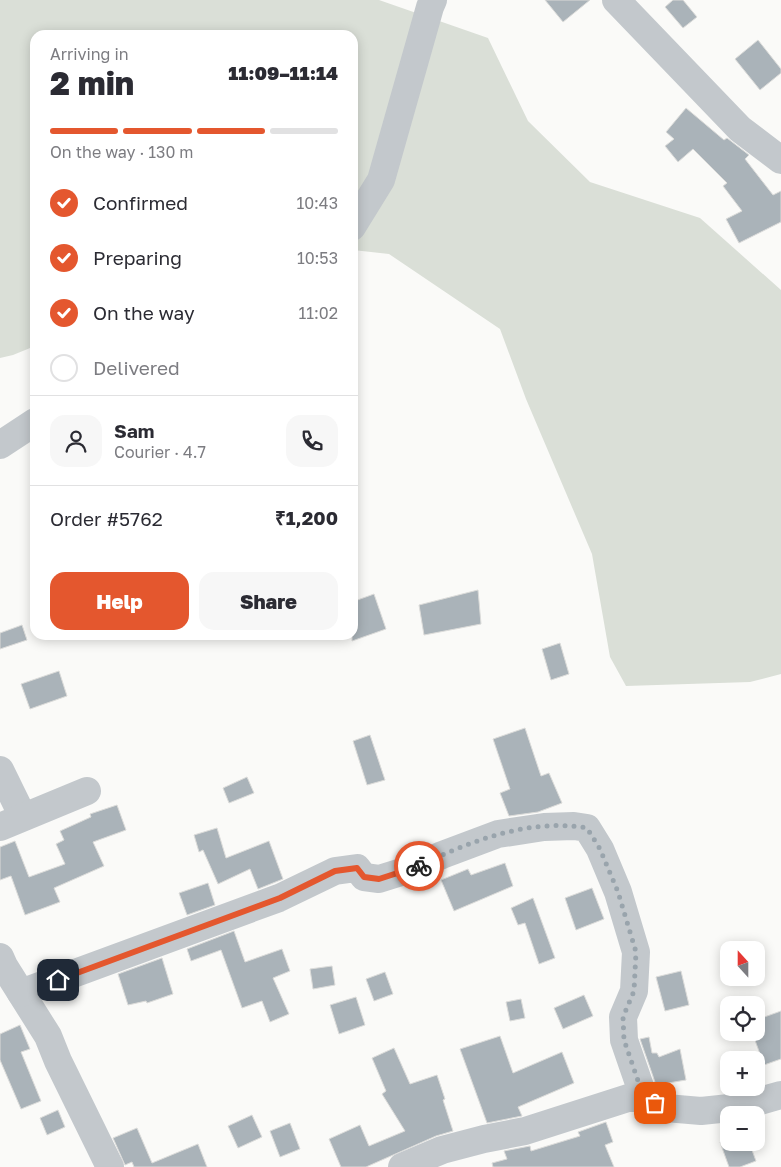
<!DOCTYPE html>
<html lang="en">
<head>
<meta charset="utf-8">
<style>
	:root { --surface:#fff; --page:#f7f7f7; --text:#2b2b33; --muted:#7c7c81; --line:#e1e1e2; --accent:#e4572e }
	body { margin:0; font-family:"Golos Text",sans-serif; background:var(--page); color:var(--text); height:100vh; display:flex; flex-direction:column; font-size:19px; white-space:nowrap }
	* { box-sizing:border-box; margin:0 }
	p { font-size:16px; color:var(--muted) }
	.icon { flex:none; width:28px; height:28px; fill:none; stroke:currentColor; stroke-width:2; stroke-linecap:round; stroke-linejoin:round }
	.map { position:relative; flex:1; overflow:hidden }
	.details { position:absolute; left:30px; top:30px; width:328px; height:610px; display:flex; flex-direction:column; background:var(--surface); border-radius:15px; box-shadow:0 2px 12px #0003 }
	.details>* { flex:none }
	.needle { width:32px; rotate:339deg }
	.fabs { position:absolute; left:720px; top:941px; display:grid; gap:10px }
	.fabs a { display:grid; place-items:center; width:45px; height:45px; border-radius:10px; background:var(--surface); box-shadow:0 2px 12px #0003; font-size:25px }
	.pin { position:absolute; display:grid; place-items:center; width:42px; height:42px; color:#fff; margin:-21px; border-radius:10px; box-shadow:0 2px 8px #0006 }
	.courier { position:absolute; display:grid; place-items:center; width:50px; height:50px; margin:-25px; border:4px solid #e4572e; border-radius:50%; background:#fff; color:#222; box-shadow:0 1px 6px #0007 }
	.headline em { font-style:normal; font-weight:800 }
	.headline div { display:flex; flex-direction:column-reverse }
	.headline { display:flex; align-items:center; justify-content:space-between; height:85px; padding:0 20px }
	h1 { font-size:32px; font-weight:800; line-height:38px }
	.bar { display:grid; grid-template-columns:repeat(4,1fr); gap:8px 5px; align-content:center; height:60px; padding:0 20px }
	.bar i { height:6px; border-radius:4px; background:var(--line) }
	.bar .selected { background:var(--accent) }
	.bar p { grid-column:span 4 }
	.line { display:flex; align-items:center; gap:12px; padding:0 20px; border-top:1px solid var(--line) }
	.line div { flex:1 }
	.round { display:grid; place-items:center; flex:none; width:52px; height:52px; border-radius:15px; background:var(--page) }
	ol { padding:0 20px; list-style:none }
	li { display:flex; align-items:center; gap:15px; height:55px }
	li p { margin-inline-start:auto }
	li .icon { padding:5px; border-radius:50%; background:var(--accent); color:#fff; stroke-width:4 }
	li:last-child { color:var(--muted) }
	li i { width:28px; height:28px; border:2px solid var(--line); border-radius:50% }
	.action { display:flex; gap:10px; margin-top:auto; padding:10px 20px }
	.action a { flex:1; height:58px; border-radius:15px; background:var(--accent); color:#fff; font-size:20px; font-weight:800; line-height:58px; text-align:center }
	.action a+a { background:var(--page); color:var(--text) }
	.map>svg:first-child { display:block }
	.green { fill:#dadfd7 }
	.building { fill:#aab3b9; stroke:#dcdcda }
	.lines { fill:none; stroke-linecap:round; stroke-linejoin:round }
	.minor { stroke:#c3c8cc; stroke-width:28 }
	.done { stroke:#99a4ac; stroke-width:5; stroke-dasharray:0 9 }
	.route { stroke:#e4572e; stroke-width:6 }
</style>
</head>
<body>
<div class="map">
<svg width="781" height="1167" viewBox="0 0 781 1167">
	<rect width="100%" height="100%" fill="#fafaf8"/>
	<path class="green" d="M0 0H379L488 38 528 121 590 182 700 218 781 290V674L750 682 626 686 610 657 592 554 526 399 500 329 389 254 353 250 352 35H35V346L13 355 0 358Z"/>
	<g class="building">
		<path d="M545 0H590L563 22Z"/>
		<path d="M673 0H683L697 17 683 28 665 7Z"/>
		<path d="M758 40 781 69V73L760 90 735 59Z"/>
		<path d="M686 108 724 140 727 138 749 155 745 159 773 195 781 191V222L739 243 726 219 742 211 723 186 727 183 693 149 678 162 665 146 674 139 666 132Z"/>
		<path d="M478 590 481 624 424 635 419 605Z"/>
		<path d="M374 594 386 629 352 641V602Z"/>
		<path d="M22 625 27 640 0 649V633Z"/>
		<path d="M560 643 569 674 551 680 542 649Z"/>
		<path d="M59 671 67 696 30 709 21 684Z"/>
		<path d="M525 728 541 776 549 773 562 803 538 812 509 816 500 793 510 789 493 739Z"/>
		<path d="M370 735 385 780 367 785 353 741Z"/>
		<path d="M247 777 254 793 229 803 223 788Z"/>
		<path d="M117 805 126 830 93 842 104 866 54 888 60 902 25 915 11 876 0 880V847L15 841 29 877 65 864 56 844 64 840 60 831 91 817 90 814Z"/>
		<path d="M217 828 226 858 269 841 283 879 258 889 250 869 218 884 203 850 199 852 194 835Z"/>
		<path d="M505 863 513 886 454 911 441 880 468 869 471 875Z"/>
		<path d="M208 883 215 905 187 915 179 893Z"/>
		<path d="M592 888 604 919 576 930 565 898Z"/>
		<path d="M533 898 555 958 539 964 525 923 518 925 511 908Z"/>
		<path d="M234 931 245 962 282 949 290 971 273 978 289 1014 270 1022 262 1001 242 1008 221 950 191 961 187 949Z"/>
		<path d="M162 958 173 994 147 1003 146 1001 128 1005 118 974Z"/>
		<path d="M332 966 335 985 313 989 310 969Z"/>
		<path d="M681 971 689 1005 665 1011 656 977Z"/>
		<path d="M385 972 393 994 374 1001 366 979Z"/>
		<path d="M584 995 593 1016 563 1029 554 1008Z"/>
		<path d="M356 997 365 1025 339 1034 330 1005Z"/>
		<path d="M521 999 525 1018 510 1021 506 1002Z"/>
		<path d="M781 1011V1059L764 1065 752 1032H756V1020Z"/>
		<path d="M20 1025 30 1049 21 1052 41 1101 21 1109 0 1060V1034Z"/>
		<path d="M500 1036 513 1073 562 1052 574 1083 518 1107 522 1116 487 1123 460 1049Z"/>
		<path d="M649 1037 652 1053H657L659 1057 680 1049 686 1080 656 1085 640 1039Z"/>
		<path d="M394 1048 410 1084 437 1075 445 1099 443 1100 453 1131 436 1136 366 1167H341L329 1139 360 1125 369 1146 405 1131 382 1094 386 1091 372 1058Z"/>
		<path d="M58 1110 65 1127 47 1135 40 1118Z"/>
		<path d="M252 1115 262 1137 238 1148 228 1126Z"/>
		<path d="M606 1122 613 1142 605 1145 614 1167H493L492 1163 507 1159 504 1151 530 1146 531 1151 580 1136 578 1132Z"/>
		<path d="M290 1123 300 1149 280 1157 270 1131Z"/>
		<path d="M137 1128 152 1163 198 1144 207 1167H134L132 1162 125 1165 113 1138Z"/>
		<path d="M720 1142H749L756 1161 740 1167H729Z"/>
	</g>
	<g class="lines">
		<g class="minor">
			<path d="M616 0 740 129 781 160"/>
			<path d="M352 227 381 180 430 7 433 0"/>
			<path d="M0 445 35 422"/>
			<path d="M0 770 23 817"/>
			<path d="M0 827 87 791"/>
			<path d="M0 957 4 966 48 1036 58 1061 110 1167"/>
			<path d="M21 993 279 898 335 871 357 868 364 877 379 879 411 869 442 855 498 834 544 827 574 826 587 828 600 849 618 892 636 952 634 991 623 1017 624 1040 644 1098"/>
			<path d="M402 1167 442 1150 484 1139 525 1131 628 1098H644L666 1108 701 1111 739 1107 781 1095"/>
		</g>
	</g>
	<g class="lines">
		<path class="done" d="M419 866C470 841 529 818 587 828L600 849 618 892 636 952 634 991 623 1017 624 1040 644 1098 655 1103"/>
		<path class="route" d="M58 980 280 898 335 871 357 868 364 877 379 879 419 866"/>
	</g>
</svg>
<div class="fabs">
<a><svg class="needle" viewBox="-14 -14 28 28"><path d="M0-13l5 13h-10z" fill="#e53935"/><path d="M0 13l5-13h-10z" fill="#7c7c81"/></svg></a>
<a><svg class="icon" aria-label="locate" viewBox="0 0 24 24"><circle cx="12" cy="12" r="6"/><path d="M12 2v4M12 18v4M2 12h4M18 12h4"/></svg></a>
<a>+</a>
<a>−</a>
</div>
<div class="pin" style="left:655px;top:1103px;background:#ea580c"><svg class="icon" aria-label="bag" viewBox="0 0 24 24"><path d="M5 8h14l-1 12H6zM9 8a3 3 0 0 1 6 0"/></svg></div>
<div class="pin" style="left:58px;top:980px;background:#1f2937"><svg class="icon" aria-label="home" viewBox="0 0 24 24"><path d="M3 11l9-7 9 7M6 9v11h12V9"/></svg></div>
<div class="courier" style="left:419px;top:866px"><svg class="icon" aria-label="bike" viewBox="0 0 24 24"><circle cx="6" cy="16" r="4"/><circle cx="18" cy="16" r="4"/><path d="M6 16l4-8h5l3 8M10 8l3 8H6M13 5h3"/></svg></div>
<section class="details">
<div class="headline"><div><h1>2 min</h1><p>Arriving in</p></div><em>11:09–11:14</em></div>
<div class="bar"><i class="selected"></i><i class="selected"></i><i class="selected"></i><i></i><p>On the way · 130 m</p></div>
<ol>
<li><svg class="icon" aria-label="check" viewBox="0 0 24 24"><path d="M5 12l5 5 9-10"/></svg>Confirmed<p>10:43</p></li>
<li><svg class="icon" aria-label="check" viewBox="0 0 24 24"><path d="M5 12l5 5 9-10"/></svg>Preparing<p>10:53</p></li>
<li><svg class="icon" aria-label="check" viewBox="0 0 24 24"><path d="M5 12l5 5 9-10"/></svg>On the way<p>11:02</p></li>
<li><i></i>Delivered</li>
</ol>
<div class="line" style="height:90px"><a class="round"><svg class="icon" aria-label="person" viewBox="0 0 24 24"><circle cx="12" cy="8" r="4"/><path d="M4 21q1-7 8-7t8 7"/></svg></a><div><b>Sam</b><p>Courier · 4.7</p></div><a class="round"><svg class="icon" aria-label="phone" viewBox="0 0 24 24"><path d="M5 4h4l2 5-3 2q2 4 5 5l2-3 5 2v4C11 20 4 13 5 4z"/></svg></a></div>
<div class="line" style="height:65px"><div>Order #5762</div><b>₹1,200</b></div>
<div class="action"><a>Help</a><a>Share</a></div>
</section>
</div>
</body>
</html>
